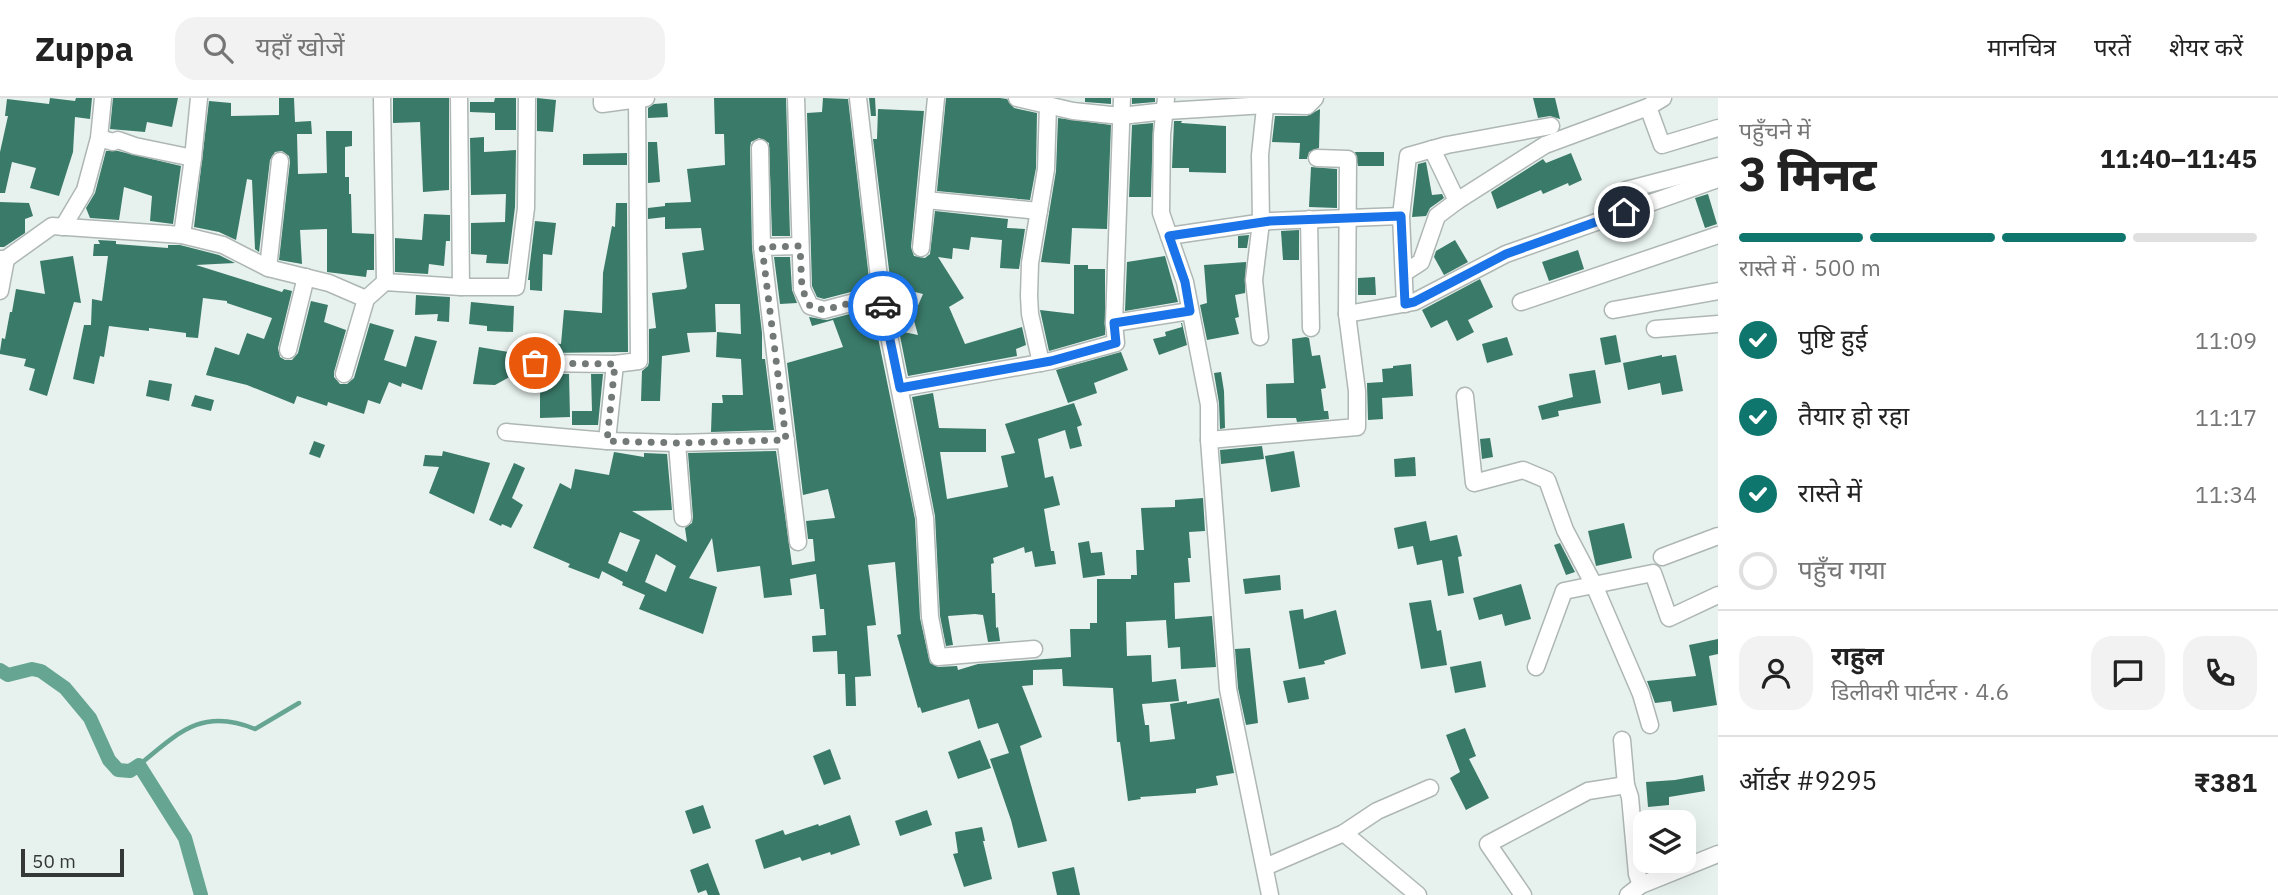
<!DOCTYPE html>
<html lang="hi">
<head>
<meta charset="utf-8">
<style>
	:root { --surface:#fff; --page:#f2f2f2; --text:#222; --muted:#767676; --line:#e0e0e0; --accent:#0f766e }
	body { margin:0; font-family:"IBM Plex Sans","Noto Sans Devanagari",sans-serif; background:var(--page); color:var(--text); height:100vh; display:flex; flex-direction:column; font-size:26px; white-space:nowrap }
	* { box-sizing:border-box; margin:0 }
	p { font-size:23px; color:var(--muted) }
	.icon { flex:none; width:38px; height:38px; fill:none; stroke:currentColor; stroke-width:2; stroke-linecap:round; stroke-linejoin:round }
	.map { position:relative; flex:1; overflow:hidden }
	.side { display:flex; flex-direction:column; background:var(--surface); width:560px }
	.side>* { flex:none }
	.tools { position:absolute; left:1633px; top:712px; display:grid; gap:14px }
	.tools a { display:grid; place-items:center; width:63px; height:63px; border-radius:14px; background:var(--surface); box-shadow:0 7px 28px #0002; font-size:35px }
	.scale { position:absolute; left:21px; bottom:18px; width:103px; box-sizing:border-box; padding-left:7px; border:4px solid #343836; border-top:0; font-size:19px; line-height:24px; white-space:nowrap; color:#343836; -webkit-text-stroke:5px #e7f1ed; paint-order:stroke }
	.pin { position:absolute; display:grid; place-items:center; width:60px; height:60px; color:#fff; margin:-30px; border:4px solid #fff; border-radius:50%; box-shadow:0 2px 7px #0007 }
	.courier { position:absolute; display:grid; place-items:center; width:70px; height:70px; margin:-35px; border:5px solid #1a73e8; border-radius:50%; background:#fff; color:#222; box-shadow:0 2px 9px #0007 }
	.summary em { font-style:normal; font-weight:800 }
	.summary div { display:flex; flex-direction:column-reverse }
	.summary { display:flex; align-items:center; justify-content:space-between; height:119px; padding:0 21px }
	h1 { font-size:46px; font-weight:800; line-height:52px }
	.bar { display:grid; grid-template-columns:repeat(4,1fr); gap:10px 7px; align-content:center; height:84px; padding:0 21px }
	.bar i { height:9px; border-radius:5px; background:var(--line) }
	.bar .active { background:var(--accent) }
	.bar p { grid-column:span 4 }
	.line { display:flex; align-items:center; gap:18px; padding:0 21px; border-top:2px solid var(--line) }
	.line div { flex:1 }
	.round { display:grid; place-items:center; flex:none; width:74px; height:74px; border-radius:21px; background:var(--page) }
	ol { padding:0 21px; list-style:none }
	li { display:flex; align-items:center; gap:21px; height:77px }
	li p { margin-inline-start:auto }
	li .icon { padding:7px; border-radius:50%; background:var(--accent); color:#fff; stroke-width:4 }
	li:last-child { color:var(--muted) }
	li i { width:38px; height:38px; border:4px solid var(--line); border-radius:50% }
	header { display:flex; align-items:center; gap:42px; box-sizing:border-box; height:98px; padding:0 35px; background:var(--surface); border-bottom:2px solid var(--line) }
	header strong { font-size:33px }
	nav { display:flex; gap:38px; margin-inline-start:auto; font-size:24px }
	.search { width:490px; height:63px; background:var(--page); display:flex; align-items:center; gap:18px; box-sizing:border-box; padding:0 24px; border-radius:21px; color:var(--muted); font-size:26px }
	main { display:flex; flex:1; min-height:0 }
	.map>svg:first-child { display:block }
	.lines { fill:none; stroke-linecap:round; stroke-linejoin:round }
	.stream { stroke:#65a591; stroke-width:4.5 }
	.canal { stroke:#65a591; stroke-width:14 }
	.building { fill:#3a7a68; fill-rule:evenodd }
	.street-casing { stroke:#aeb7b4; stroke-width:19 }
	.street { stroke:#fff; stroke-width:16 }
	.done { stroke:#737976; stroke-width:7; stroke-dasharray:0 12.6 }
	.route { stroke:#1a73e8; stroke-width:9 }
</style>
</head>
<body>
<header>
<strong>Zuppa</strong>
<div class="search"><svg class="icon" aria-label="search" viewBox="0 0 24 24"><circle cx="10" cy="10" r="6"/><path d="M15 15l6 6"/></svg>यहाँ खोजें</div>
<nav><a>मानचित्र</a><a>परतें</a><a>शेयर करें</a></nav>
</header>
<main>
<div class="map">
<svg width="1718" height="797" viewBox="0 0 1718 797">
	<rect width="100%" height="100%" fill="#e7f1ed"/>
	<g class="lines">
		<path class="stream" d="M139 667C178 635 202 609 255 631L299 605"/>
		<path class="canal" d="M0 572 8 577 32 571 41 573 65 590 90 620 109 662 118 672 130 673 139 667 185 740 201 797"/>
	</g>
	<g class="building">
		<path d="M50 0 75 3 76 0H92L90 21 75 19 73 54 59 98 30 90 36 70 12 64 5 95H0V54L8 18H5L7 1 49 6Z"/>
		<path d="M113 0H178L172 29 147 24 145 34 110 31Z"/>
		<path d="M279 0H294L295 24 311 23 312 36H297L298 76 327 75 326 33H352V48L345 49V79H349V96H351L352 135 374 136V172H367L366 179 327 174V131L300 132 302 166 279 162 290 64 289 58 282 53 275 54 270 62 259 154 255 151 252 82 247 81 236 142 219 134 194 129 209 3 231 5V18L279 17Z"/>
		<path d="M393 0H449V92L423 94 420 24 393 25Z"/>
		<path d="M495 0H516V32H495V15L470 14V4H494Z"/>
		<path d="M537 0 556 2 553 34 537 33Z"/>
		<path d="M714 0H786L790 138H772L769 45 759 40 751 44 750 50 752 150 762 235V261H765L774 332 711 334 712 305H723L722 297H743L741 261 716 259 717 234 741 236 740 206H715L716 234 687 235 690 254 662 258 660 303H641L642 273 648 268 649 264V231L656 230 652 195 685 191 687 189 682 155 704 152 701 130 665 131V119L648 121V110L665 108V105L691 104 687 71 725 67 724 36H715Z"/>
		<path d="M823 0 848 1 870 189 824 201 817 199 812 188 807 15 822 14Z"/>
		<path d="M869 0H875L876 18H871Z"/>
		<path d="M946 0H1000L1007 1 1014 10 1037 15 1036 70 1030 102 937 93Z"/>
		<path d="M1085 0H1111V6L1085 4Z"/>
		<path d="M1132 0H1155V4L1132 6Z"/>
		<path d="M1533 0H1555L1560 21 1550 18 1538 20Z"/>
		<path d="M667 5 668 19 648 20V10L654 6Z"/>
		<path d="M878 11 924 13 911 149 914 158 925 160 930 156 935 113 1008 121 1007 130 1025 131 1019 171 1000 170 1002 142 971 139 969 152 953 150 952 161 938 159 964 200 949 209 965 246 1022 229 1026 247 1016 251 1017 258 908 278 899 233 918 237 913 219 923 196 891 188 873 41H877Z"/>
		<path d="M1320 11 1319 50 1309 54 1307 61H1299L1300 45 1272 44 1275 18H1307Z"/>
		<path d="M1058 20 1111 27 1107 131 1072 130 1070 166 1041 164 1056 73Z"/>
		<path d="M1174 23H1182L1181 25 1226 28V75L1189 74V70H1172Z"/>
		<path d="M1153 25 1151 99H1129L1132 27Z"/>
		<path d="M484 39V54L516 52 515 109 508 166 486 165 487 157 471 156V125L505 124 506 96 471 97 470 40Z"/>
		<path d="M648 44H657L660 84 648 85Z"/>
		<path d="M106 53H118L181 68 173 126 150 123 152 98 124 89 119 122 90 120 86 110 95 95Z"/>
		<path d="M1355 54H1384V68H1358Z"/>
		<path d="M627 55V67H583V56Z"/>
		<path d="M1571 55 1582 82 1569 88 1568 85 1543 96 1541 92 1497 111 1491 94 1543 61 1546 65Z"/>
		<path d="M1426 64 1432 97 1442 96 1444 100 1430 110 1426 118 1412 119 1418 66Z"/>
		<path d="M1311 69 1337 71V110L1309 109Z"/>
		<path d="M1708 96 1717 126 1705 130 1695 100Z"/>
		<path d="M0 104 29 105 33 118 25 121V135L4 149H0Z"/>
		<path d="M616 105H627L628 254 544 255 545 244 561 246 564 212 602 215 603 175 612 128 615 129Z"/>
		<path d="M424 116 450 117V143H446L444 168 429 166 428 176 395 174V140L422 142Z"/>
		<path d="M535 123 556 125 552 157 543 156 542 193 530 192V182H528Z"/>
		<path d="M1299 132V162H1283L1281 133Z"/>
		<path d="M1249 137 1247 150H1238V138Z"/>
		<path d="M98 142 116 143V146L168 150V147H180L219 157 235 165 196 167 282 194 284 191 292 193 278 250 280 259 285 262H292L298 255 311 203 328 207 324 224 346 232 334 274V279L340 286H347L354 280 370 225 394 232 384 262 406 269 415 238 437 243 422 292 402 285 401 289 389 284 380 306 368 302 364 316 328 304 327 308 297 298 294 306 247 287 206 277 215 249 239 257 247 235 264 241 272 220 227 205V203L203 200 198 240 186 239V235L149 230V233L109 228 104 259 100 258 94 286 73 281 84 227H91L92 201 102 203 108 158H93L94 146H100Z"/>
		<path d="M1455 142 1468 164 1444 177 1434 159 1436 153Z"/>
		<path d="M1578 152 1584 171 1549 183 1542 164Z"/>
		<path d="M73 158 81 205 74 204 47 298 29 292 35 271 24 268 26 261 0 256V253L2 240 5 241 10 214H12L16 191 45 196 40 163Z"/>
		<path d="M1165 158 1178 204 1125 213 1127 164Z"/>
		<path d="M774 159H790L792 192 797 205 780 206Z"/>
		<path d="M1246 164 1245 195 1235 197 1239 219 1235 220 1239 236 1207 242 1200 207 1207 205 1204 167Z"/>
		<path d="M1074 167H1088V171H1105V237L1049 253 1040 212 1074 216Z"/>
		<path d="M1375 179 1376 197H1358V180Z"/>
		<path d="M1480 181 1493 209 1468 222 1474 234 1457 243 1447 222 1431 230 1422 212Z"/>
		<path d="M416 197 450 199 449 224 437 223 438 216 415 217Z"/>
		<path d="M471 204 514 208 513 234 487 233V228L469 226Z"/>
		<path d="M872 210 915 421 920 520 930 565 938 569 957 568 958 572 978 566 1071 559 1070 531H1090V525H1097V481H1131V477H1137L1136 452H1144L1141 410 1175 409V402L1203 400 1205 433 1189 434 1191 460H1188L1190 484 1174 485 1175 521 1212 518 1216 569 1181 571 1180 549 1168 550 1166 522 1126 524 1127 558 1151 557 1152 584 1176 581 1179 603 1142 606 1145 627H1149L1150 644 1175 641 1170 606 1187 603V606L1219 600 1234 675 1216 678 1218 687 1196 691V695L1140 699 1141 701 1128 703 1120 644H1117L1113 590 1063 588 1062 571 1033 572V587L1022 588 1042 639 1020 648 1047 743 1018 750 1011 722 990 661 1009 655 998 625 978 631 969 601 922 615 920 609 918 610 897 537 901 536 895 464 868 467 876 527 867 528 871 578 855 579 856 608H846L845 576H838L837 553 813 554 812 538 826 537 824 511H820L816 476 790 481 792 497 764 500 760 468 717 474 712 440 689 480 717 489 703 536 639 511 645 497 622 487 623 484 602 473 599 481 568 469 570 466 533 450 560 385 571 391 575 371 609 377 614 354 644 359V355L667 356 672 412 632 413 687 444 685 430 692 425 693 419 688 355 776 353 792 467 815 463 813 441H808L806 423 835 420 828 391 803 397 787 265 843 249 833 222 812 228 809 219 827 222ZM620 434 640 442 627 474 608 465ZM656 456 676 468 666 494 645 484Z"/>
		<path d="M1181 225H1182L1187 247 1159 257 1153 241 1166 238 1165 234 1182 229Z"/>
		<path d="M1616 237 1621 264 1605 267 1600 240Z"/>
		<path d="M1306 239 1309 240 1312 258 1320 257 1326 290 1321 291 1324 313H1328L1329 321 1297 324 1296 320H1267L1266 286 1294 285 1292 241Z"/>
		<path d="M1507 239 1513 257 1487 265 1482 246Z"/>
		<path d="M479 249 521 256 515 276 495 287 473 286Z"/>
		<path d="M1121 254 1128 272 1094 285 1097 295 1068 305 1056 272Z"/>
		<path d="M1662 257V259L1676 257 1683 293 1662 297 1660 285 1628 292 1623 265Z"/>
		<path d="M1411 266 1413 298 1382 300 1383 321 1368 322 1367 285 1383 284 1382 271 1393 270V268Z"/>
		<path d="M1595 272 1601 305 1558 313 1559 318 1542 322 1538 308 1573 299 1569 276Z"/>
		<path d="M1221 274 1224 293 1225 330 1220 331 1219 305 1214 275Z"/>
		<path d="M540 276H569L570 319 540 320Z"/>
		<path d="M591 276H603L598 327H572V313H592Z"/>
		<path d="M149 282 172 286 169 303 146 298Z"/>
		<path d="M933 295 939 330 986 331V354H940L947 401 1008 389 1001 358 1015 355 1005 326 1074 305 1082 327 1077 329 1082 348 1070 351 1065 332 1038 341 1045 380 1053 378 1060 407 1044 411 1051 453H1054L1056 466 1035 469 1032 453 1025 455 1024 449 993 460 994 465 991 466 992 495H995L996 530 998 529 1000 543 988 544 983 517 975 516 948 518 953 547 946 548 940 518 935 418 912 299Z"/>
		<path d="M195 297 214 302 211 313 191 308Z"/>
		<path d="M1490 340 1493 359 1482 361 1480 341Z"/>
		<path d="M314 343 325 347 320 360 309 356Z"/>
		<path d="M1262 348 1264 361 1221 366 1220 352Z"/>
		<path d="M443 353 490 365 474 416 429 395 439 369 423 368 425 357 442 358Z"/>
		<path d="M1294 353 1300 389 1271 394 1265 358Z"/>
		<path d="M1415 359 1416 378 1395 379 1394 361Z"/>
		<path d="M514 365 525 370 512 400 523 407 511 430 502 426 501 428 489 422Z"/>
		<path d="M1426 423 1430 443 1457 437 1462 458 1458 459 1464 495 1448 498 1442 462 1417 467 1413 448 1398 451 1394 430Z"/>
		<path d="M1624 425 1632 460 1596 468 1588 433Z"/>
		<path d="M1089 443 1091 455 1102 454 1105 477 1083 480 1078 445Z"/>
		<path d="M1560 445 1575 474 1566 477 1554 447Z"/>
		<path d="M1280 477 1281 492 1245 496 1243 481Z"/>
		<path d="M1521 486 1531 521 1505 528 1502 516 1479 522 1473 500Z"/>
		<path d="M1431 502 1437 533 1441 532 1447 567 1421 571 1409 505Z"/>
		<path d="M1303 511 1304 521 1336 512 1346 556 1324 563 1325 566 1299 571 1289 513Z"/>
		<path d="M1718 541V556L1709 558 1717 607 1673 614 1671 603 1655 605 1647 583 1696 578 1689 547Z"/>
		<path d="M1250 550 1258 625 1246 627 1238 590 1235 551Z"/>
		<path d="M1481 563 1486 589 1455 595 1450 569Z"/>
		<path d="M1305 579 1309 601 1288 605 1283 583Z"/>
		<path d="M1465 630 1476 658 1469 661 1489 700 1466 712 1450 680 1460 674 1446 637Z"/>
		<path d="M980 642 991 670 958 681 948 654Z"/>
		<path d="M830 651 841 681 824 687 813 658Z"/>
		<path d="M1703 677 1705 693 1669 699V707L1648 709 1646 684 1675 682Z"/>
		<path d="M703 707 711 730 693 736 685 713Z"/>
		<path d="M927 712 932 727 900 738 895 723Z"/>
		<path d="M850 717 860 747 831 757 830 754 802 763 800 759 764 771 755 742 783 732 785 737 818 726 819 728Z"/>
		<path d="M982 729 985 743H983L992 781 964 789 953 756 958 755 955 734Z"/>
		<path d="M708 765 720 797H708L706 792 698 795 690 772Z"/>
		<path d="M1074 769 1080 797H1057L1052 774Z"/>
	</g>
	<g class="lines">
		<defs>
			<g id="street">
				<path d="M382 0 385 184"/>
				<path d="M459 0 461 189"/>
				<path d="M602 0V6L646 0"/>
				<path d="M796 0 802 191 810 208 824 212 881 197"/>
				<path d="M858 0 881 197 925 420 930 519 938 559 1034 551"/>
				<path d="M1017 0 1073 13 1121 18 1166 13 1266 7 1307 8 1315 0"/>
				<path d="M1166 0 1162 36 1161 115 1185 184 1209 307V342L1228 591 1270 797"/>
				<path d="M1648 9 1662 47 1718 30"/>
				<path d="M99 40 113 44 118 42 135 48 193 60"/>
				<path d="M760 50 762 149"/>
				<path d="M1432 51 1457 103 1545 47 1648 9 1663 0"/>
				<path d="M1626 92 1718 68"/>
				<path d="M926 102 1039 113"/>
				<path d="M1309 121 1311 230"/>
				<path d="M63 129 85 92 99 40 103 0"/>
				<path d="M182 137 193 60 199 0"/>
				<path d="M1169 138 1271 123 1401 118"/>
				<path d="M921 150 936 0"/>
				<path d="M0 161H6L52 128 182 137 223 147 268 170 329 185 366 201"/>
				<path d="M268 170 280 63"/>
				<path d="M1404 175 1421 164 1437 118 1457 103"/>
				<path d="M0 193 6 161"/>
				<path d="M1521 204 1718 137"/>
				<path d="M1405 206 1401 118 1408 58 1447 47 1551 28"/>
				<path d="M1613 212 1718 193"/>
				<path d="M1347 216 1414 204 1506 156 1718 81"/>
				<path d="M1114 225 1190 213"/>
				<path d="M1655 231 1718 226"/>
				<path d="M1260 239 1254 182 1261 124 1260 57 1266 0"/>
				<path d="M288 252 306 179"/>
				<path d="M535 265 615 266"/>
				<path d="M1041 265 1030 216 1029 198 1030 165 1046 71 1048 7"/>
				<path d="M344 276 366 201 385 184 461 189H516L526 110 527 0"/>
				<path d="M900 290 1051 263 1116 245 1114 225 1122 0"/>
				<path d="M1465 298 1474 385 1523 372 1547 382 1565 432 1594 487 1641 596 1650 627"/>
				<path d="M506 334 607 343 677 345 786 342"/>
				<path d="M1209 342 1357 329V293L1347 216 1348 61 1317 60"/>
				<path d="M607 343 615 266 639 263 637 1"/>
				<path d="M677 345 683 420"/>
				<path d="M798 444 762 149 800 148"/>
				<path d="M1662 459 1718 438"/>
				<path d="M1536 569 1564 493 1653 475 1669 520 1718 497"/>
				<path d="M1622 642 1626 687 1630 699 1637 776 1641 787"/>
				<path d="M1344 735 1418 797"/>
				<path d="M1265 769 1344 735 1377 713 1430 690"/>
				<path d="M1523 797 1488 746 1588 693 1626 687"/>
				<path d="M1628 797 1641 787 1718 756"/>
			</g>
		</defs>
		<use href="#street" class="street-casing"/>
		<use href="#street" class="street"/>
	</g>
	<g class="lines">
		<path class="done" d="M535 265 615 266 607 343 677 345 786 342 762 149 800 148 802 191 810 208 824 212 881 197 883 208"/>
		<path class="route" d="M883 208 900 290 1051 263 1116 245 1114 225 1190 213 1185 184 1169 138 1270 123 1401 118 1405 206 1414 204 1506 156 1624 114"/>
	</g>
</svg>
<div class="tools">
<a><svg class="icon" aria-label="layers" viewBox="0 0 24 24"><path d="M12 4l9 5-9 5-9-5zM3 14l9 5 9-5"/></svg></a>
</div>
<div class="scale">50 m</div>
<div class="pin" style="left:535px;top:265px;background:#ea580c"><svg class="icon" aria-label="bag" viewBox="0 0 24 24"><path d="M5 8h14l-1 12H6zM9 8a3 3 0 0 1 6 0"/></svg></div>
<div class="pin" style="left:1624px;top:114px;background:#1f2937"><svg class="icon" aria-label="home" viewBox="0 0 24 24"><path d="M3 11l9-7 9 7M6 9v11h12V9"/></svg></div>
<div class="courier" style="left:883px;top:208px"><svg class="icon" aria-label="car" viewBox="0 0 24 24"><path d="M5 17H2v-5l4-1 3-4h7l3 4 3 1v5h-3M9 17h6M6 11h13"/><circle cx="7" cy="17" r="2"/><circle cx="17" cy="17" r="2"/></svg></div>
</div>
<section class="side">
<div class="summary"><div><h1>3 मिनट</h1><p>पहुँचने में</p></div><em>11:40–11:45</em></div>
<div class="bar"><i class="active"></i><i class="active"></i><i class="active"></i><i></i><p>रास्ते में · 500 m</p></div>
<ol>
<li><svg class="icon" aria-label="check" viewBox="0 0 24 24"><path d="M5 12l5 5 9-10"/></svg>पुष्टि हुई<p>11:09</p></li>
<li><svg class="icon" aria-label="check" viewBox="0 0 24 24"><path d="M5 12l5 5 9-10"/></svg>तैयार हो रहा<p>11:17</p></li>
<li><svg class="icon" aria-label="check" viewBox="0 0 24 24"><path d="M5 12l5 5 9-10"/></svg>रास्ते में<p>11:34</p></li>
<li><i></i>पहुँच गया</li>
</ol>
<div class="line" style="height:126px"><a class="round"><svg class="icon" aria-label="person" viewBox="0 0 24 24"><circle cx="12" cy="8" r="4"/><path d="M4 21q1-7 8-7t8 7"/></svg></a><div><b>राहुल</b><p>डिलीवरी पार्टनर · 4.6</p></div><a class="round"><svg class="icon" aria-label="chat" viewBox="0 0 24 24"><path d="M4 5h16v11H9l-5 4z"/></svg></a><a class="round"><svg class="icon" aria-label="phone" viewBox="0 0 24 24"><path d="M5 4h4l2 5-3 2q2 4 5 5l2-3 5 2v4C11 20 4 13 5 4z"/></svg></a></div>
<div class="line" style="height:91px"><div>ऑर्डर #9295</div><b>₹381</b></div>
</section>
</main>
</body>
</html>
